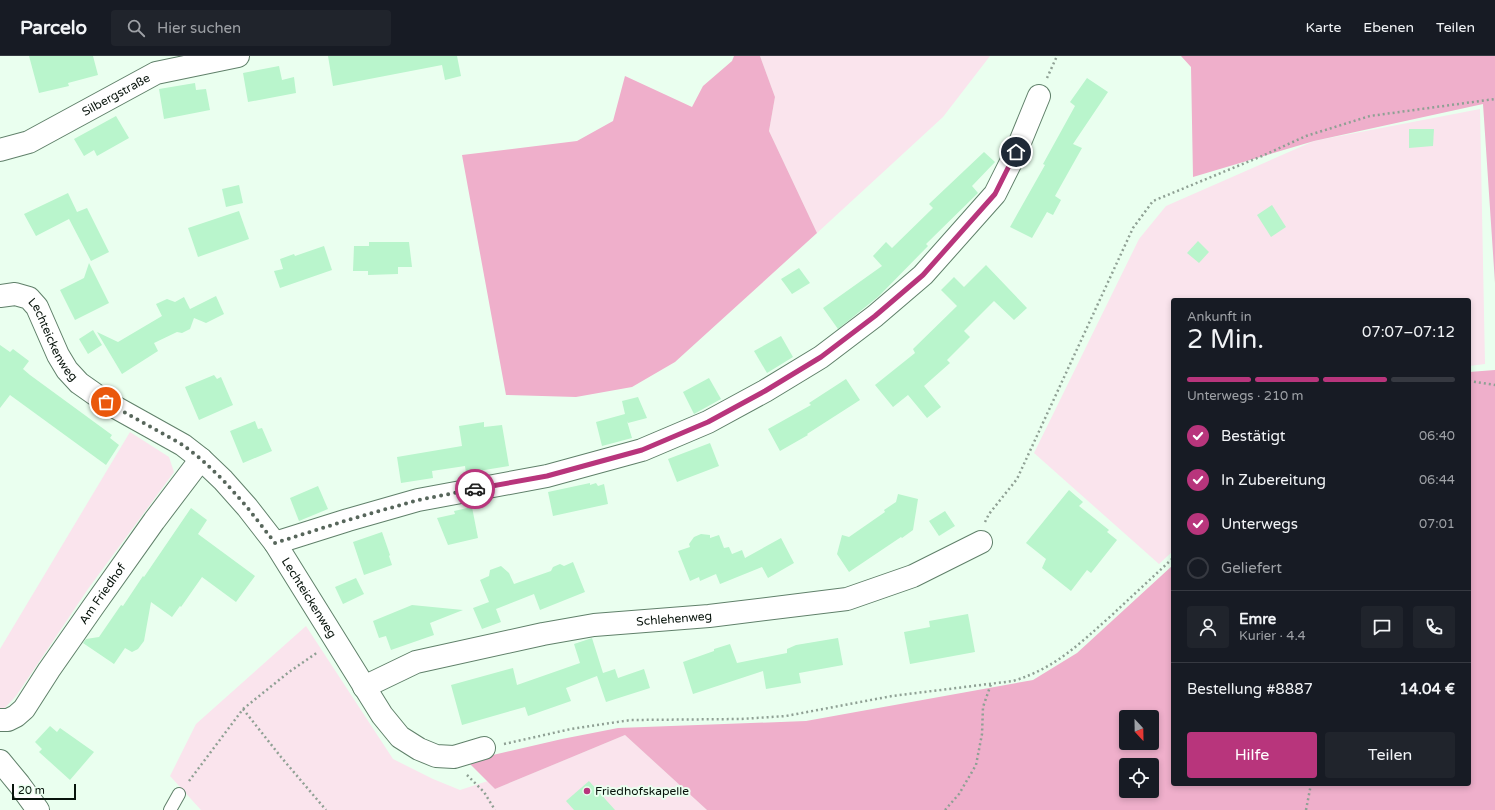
<!DOCTYPE html>
<html lang="de">
<head>
<meta charset="utf-8">
<style>
	:root { --surface:#171b24; --page:#20242c; --text:#f1f3f6; --muted:#9ea1a6; --line:#363941; --accent:#b8357c }
	body { margin:0; font-family:"Varela Round",sans-serif; background:var(--page); color:var(--text); height:100vh; display:flex; flex-direction:column; font-size:15px; white-space:nowrap }
	* { box-sizing:border-box; margin:0 }
	p { font-size:13px; color:var(--muted) }
	.icon { flex:none; width:22px; height:22px; fill:none; stroke:currentColor; stroke-width:2; stroke-linecap:round; stroke-linejoin:round }
	.map { position:relative; flex:1; overflow:hidden }
	.drawer { position:absolute; left:1171px; top:242px; width:300px; height:488px; display:flex; flex-direction:column; background:var(--surface); border-radius:4px; box-shadow:0 2px 6px #0003 }
	.drawer>* { flex:none }
	.needle { width:26px; rotate:158deg }
	.fabs { position:absolute; left:1119px; top:654px; display:grid; gap:8px }
	.fabs a { display:grid; place-items:center; width:40px; height:40px; border-radius:4px; background:var(--surface); box-shadow:0 2px 6px #0003; font-size:20px }
	.scale { position:absolute; left:12px; bottom:10px; width:64px; box-sizing:border-box; padding-left:4px; border:2px solid #08140c; border-top:0; font-size:11px; line-height:14px; white-space:nowrap; color:#08140c; -webkit-text-stroke:3px #eaffef; paint-order:stroke }
	.pin { position:absolute; display:grid; place-items:center; width:34px; height:34px; color:#fff; margin:-17px; border:2px solid #fff; border-radius:50%; box-shadow:0 1px 4px #0007 }
	.courier { position:absolute; display:grid; place-items:center; width:40px; height:40px; margin:-20px; border:3px solid #b8357c; border-radius:50%; background:#fff; color:#222; box-shadow:0 1px 5px #0007 }
	.summary em { font-style:normal; font-weight:600 }
	.summary div { display:flex; flex-direction:column-reverse }
	.summary { display:flex; align-items:center; justify-content:space-between; height:68px; padding:0 16px }
	h1 { font-size:26px; font-weight:600; line-height:30px }
	.bar { display:grid; grid-template-columns:repeat(4,1fr); gap:6px 4px; align-content:center; height:48px; padding:0 16px }
	.bar i { height:5px; border-radius:3px; background:var(--line) }
	.bar .active { background:var(--accent) }
	.bar p { grid-column:span 4 }
	.line { display:flex; align-items:center; gap:10px; padding:0 16px; border-top:1px solid var(--line) }
	.line div { flex:1 }
	.round { display:grid; place-items:center; flex:none; width:42px; height:42px; border-radius:4px; background:var(--page) }
	ol { padding:0 16px; list-style:none }
	li { display:flex; align-items:center; gap:12px; height:44px }
	li p { margin-inline-start:auto }
	li .icon { padding:4px; border-radius:50%; background:var(--accent); color:#fff; stroke-width:4 }
	li:last-child { color:var(--muted) }
	li i { width:22px; height:22px; border:2px solid var(--line); border-radius:50% }
	.action { display:flex; gap:8px; margin-top:auto; padding:8px 16px }
	.action a { flex:1; height:46px; border-radius:4px; background:var(--accent); color:#fff; font-size:16px; font-weight:600; line-height:46px; text-align:center }
	.action a+a { background:var(--page); color:var(--text) }
	header { display:flex; align-items:center; gap:24px; box-sizing:border-box; height:56px; padding:0 20px; background:var(--surface); border-bottom:1px solid var(--line) }
	header strong { font-size:19px }
	nav { display:flex; gap:22px; margin-inline-start:auto; font-size:14px }
	.search { width:280px; height:36px; background:var(--page); display:flex; align-items:center; gap:10px; box-sizing:border-box; padding:0 14px; border-radius:4px; color:var(--muted); font-size:15px }
	.map>svg:first-child { display:block }
	.green { fill:#fae4ed }
	.forest { fill:#efafcb; fill-rule:evenodd }
	.building { fill:#b9f5cc }
	.lines { fill:none; stroke-linecap:round; stroke-linejoin:round }
	.lane-casing { stroke:#60806a; stroke-width:14 }
	.street-casing { stroke:#60806a; stroke-width:24 }
	.path { stroke:#8fa094; stroke-width:2.5; stroke-dasharray:2 3; stroke-linecap:butt }
	.lane { stroke:#fff; stroke-width:12 }
	.street { stroke:#fff; stroke-width:22 }
	.done { stroke:#57665b; stroke-width:4; stroke-dasharray:0 7.2 }
	.route { stroke:#b8357c; stroke-width:5 }
	.poi-dot { fill:#b8357c; stroke:#eaffef; stroke-width:1.5 }
	.labels { text-anchor:middle; stroke-width:4; stroke-linejoin:round; paint-order:stroke }
	.street-label { font-size:12px; fill:#08140c; stroke:#eaffef }
	.poi-label { font-size:12px; fill:#08140c; stroke:#eaffef; text-anchor:start }
</style>
</head>
<body>
<header>
<strong>Parcelo</strong>
<div class="search"><svg class="icon" aria-label="search" viewBox="0 0 24 24"><circle cx="10" cy="10" r="6"/><path d="M15 15l6 6"/></svg>Hier suchen</div>
<nav><a>Karte</a><a>Ebenen</a><a>Teilen</a></nav>
</header>
<div class="map">
<svg width="1495" height="754" viewBox="0 0 1495 754">
	<rect width="100%" height="100%" fill="#eaffef"/>
	<g class="green">
		<path d="M760 0H990L943 61 817 177 769 75 775 41Z"/>
		<path d="M1480 53 1485 308 1469 310V244H1173V495L1159 508 1034 397 1139 183 1166 150 1314 85Z"/>
		<path d="M130 376 169 401 174 416 88 533 16 640 0 657V593Z"/>
		<path d="M306 570 393 703 433 723 460 734 488 725 495 733 625 679 707 754H201L170 720 196 668Z"/>
	</g>
	<g class="forest">
		<path d="M734 0H760L775 41 769 75 817 177 675 306 632 331 576 341 506 339 462 99 577 85 613 65 625 20 692 51 703 30 732 5Z"/>
		<path d="M1181 0H1495V227L1483 48 1314 85 1193 121 1191 11Z"/>
		<path d="M1495 314V754H707L625 679 495 733 467 705 562 683 618 672 806 665 1033 624 1077 597 1173 509V728H1469V316ZM1126 661H1152V687H1126ZM1126 709H1152V735H1126Z"/>
	</g>
	<g class="building">
		<path d="M29 0H93L98 19 68 27 69 30 39 37Z"/>
		<path d="M328 0H457L461 20 445 24 442 9 333 30Z"/>
		<path d="M279 10 282 24 294 21 296 37 248 46 243 17Z"/>
		<path d="M1087 22 1108 36 1073 88 1082 92 1055 140 1061 144 1053 159 1047 156 1032 182 1010 171 1045 109 1043 108 1075 50 1070 46Z"/>
		<path d="M195 27 196 34 206 33 210 54 164 63 159 33Z"/>
		<path d="M116 60 129 82 97 100 94 94 84 100 74 83Z"/>
		<path d="M1409 73H1434L1433 90 1409 92Z"/>
		<path d="M984 96 995 106 972 130 978 137 926 188 928 190 879 240 838 273 823 252 882 210 873 200 886 186 892 192 933 152 929 148Z"/>
		<path d="M239 129 243 147 226 151 222 133Z"/>
		<path d="M68 137 77 156 87 152 109 196 91 205 69 163 36 180 24 158Z"/>
		<path d="M1272 149 1286 171 1271 181 1257 159Z"/>
		<path d="M239 155 249 183 198 201 188 172Z"/>
		<path d="M1198 185 1209 196 1199 207 1187 197Z"/>
		<path d="M369 186H409L412 211H398V218L368 219V215H353L354 190H369Z"/>
		<path d="M324 190 332 214 280 232 274 215 283 213 280 203 294 198 295 200Z"/>
		<path d="M89 207 109 247 75 264 60 234 84 222Z"/>
		<path d="M986 209 1027 252 1014 264 994 245 964 275 970 281 947 304 950 307 924 330 941 351 927 362 908 339 893 351 875 329 915 297 913 293 957 250 941 234 954 221 964 231Z"/>
		<path d="M799 212 810 227 792 238 781 223Z"/>
		<path d="M216 240 224 258 206 267 194 262 190 273 182 277 177 276 154 287 158 295 122 318 97 276 118 286 162 260 156 248 167 243 175 246 184 241 190 253Z"/>
		<path d="M93 274 102 289 88 298 79 283Z"/>
		<path d="M781 280 793 301 767 317 754 295Z"/>
		<path d="M0 289 10 296 13 293 29 305 23 313 30 319 112 379 110 382 119 389 106 409 10 339 0 352Z"/>
		<path d="M214 319 217 323 221 321 233 349 199 364 185 331Z"/>
		<path d="M709 322 721 343 694 358 683 336Z"/>
		<path d="M846 323 860 344 807 378 808 379 780 395 768 373 811 349 809 347Z"/>
		<path d="M638 341 647 362 628 367 627 365 632 382 602 390 596 366 625 358 622 345Z"/>
		<path d="M255 365 258 373 262 372 272 395 243 407 230 375Z"/>
		<path d="M484 366V371L502 369 509 410 466 417 465 410 432 415 433 422 401 427 397 401 462 390 459 370Z"/>
		<path d="M710 387 719 410 677 426 668 403Z"/>
		<path d="M590 427V429L596 427 598 430 604 428 608 448 553 460 548 436Z"/>
		<path d="M318 430 328 453 299 465 290 442Z"/>
		<path d="M1069 434 1083 446 1079 450 1109 474 1107 476 1117 484 1091 517 1087 514 1071 535 1042 512 1046 503 1026 487Z"/>
		<path d="M898 438 918 443 913 474 902 482 901 481 849 516 837 498 842 479 849 481 885 456 884 454 896 446Z"/>
		<path d="M472 451 478 482 448 489 437 462 455 458 454 455Z"/>
		<path d="M191 452 207 464 198 478 255 520 236 546 202 521 181 551 180 550 172 561 151 546 144 585 138 593 132 596 125 592 114 608 83 587 86 583 99 581 121 549 123 550 143 520 144 521Z"/>
		<path d="M945 455 955 470 939 480 929 465Z"/>
		<path d="M382 476 390 499 389 500 392 509 364 519 353 486Z"/>
		<path d="M701 478 710 479V482L719 479 724 492 729 491 732 498 742 494 745 502 781 482 794 507 768 522 762 511 720 528 716 518 700 525 699 521 690 525 678 495 690 491 689 488 694 481Z"/>
		<path d="M573 506 585 536 540 554 534 538 496 553 501 566 482 573 473 552 489 546 480 524 489 520 490 514 501 510 509 517 514 528 551 515 553 511 560 508 564 510Z"/>
		<path d="M356 522 364 538 343 548 335 531Z"/>
		<path d="M412 549 463 554 430 567 434 579 391 594 386 580 379 582 373 565Z"/>
		<path d="M968 558 975 596 910 608 904 576 930 571 929 565Z"/>
		<path d="M592 582 603 617 615 613 618 622 644 613 650 632 606 646 597 620 566 632 571 645 528 660 525 651 462 669 451 629 513 612 517 629 580 607 574 588Z"/>
		<path d="M838 582 843 609 799 617 801 627 766 633 763 615 693 638 683 606 714 595V593L730 588 737 607 787 597V593L796 589Z"/>
		<path d="M50 670 57 676 60 672 94 696 70 724 39 696 42 693 35 686Z"/>
		<path d="M589 725 615 754H574L566 745Z"/>
	</g>
	<g class="lines">
		<defs>
			<path id="lane" d="M170 754 179 738"/>
			<g id="street">
				<path id="s1" d="M0 94 29 86 156 17 238 0"/>
				<path id="s2" d="M0 240 15 238 29 242 37 251 58 299 67 314 79 327 106 346 183 389 201 403 223 424 247 451 275 487 382 659 400 681 419 693 436 700 454 701 484 692"/>
				<path d="M275 487 348 464 418 444 547 420 642 394 708 366 765 335 821 301 875 260 923 219 995 138 1016 96 1039 40"/>
				<path id="s3" d="M364 631 416 606 543 578 594 569 709 560 847 543 913 520 981 486"/>
				<path id="s4" d="M0 664H8L16 660 24 653 49 614 93 551 154 465 201 403"/>
				<path d="M0 705 19 728 38 754"/>
			</g>
		</defs>
		<use href="#lane" class="lane-casing"/>
		<use href="#street" class="street-casing"/>
		<g class="path">
			<path d="M1047 22 1057 0"/>
			<path d="M1469 325 1495 329"/>
			<path d="M985 466 989 458 1017 423 1133 172 1153 145 1262 100 1306 80 1370 60 1495 43"/>
			<path d="M243 653 289 616 318 596"/>
			<path d="M504 688 571 673 631 664 741 663 786 660 892 640 1013 625C1056 612 1079 588 1112 559 1132 540 1153 521 1173 502"/>
			<path d="M467 719 484 736 495 754"/>
			<path d="M189 725 243 653 281 701 326 754"/>
			<path d="M945 754 959 738 976 709 982 678 983 651 991 628"/>
			<path d="M1306 754 1311 728"/>
		</g>
		<use href="#lane" class="lane"/>
		<use href="#street" class="street"/>
	</g>
	<g class="lines">
		<path class="done" d="M106 346 183 389 201 403 223 424 247 451 275 487 348 464 418 444 475 433"/>
		<path class="route" d="M475 433 547 420 642 394 708 366 765 335 821 301 875 260 923 219 995 138 1016 96"/>
	</g>
	<circle class="poi-dot" cx="587" cy="735" r="4"/>
	<g class="labels">
		<g class="street-label">
			<text dy="4" stroke="none"><textPath href="#s1" startOffset="129">Silbergstraße</textPath></text>
			<text dy="4" stroke="none"><textPath href="#s2" startOffset="78">Lechteickenweg</textPath></text>
			<text dy="4" stroke="none"><textPath href="#s4" startOffset="167">Am Friedhof</textPath></text>
			<text dy="4" stroke="none"><textPath href="#s2" startOffset="450">Lechteickenweg</textPath></text>
			<text dy="4" stroke="none"><textPath href="#s3" startOffset="320">Schlehenweg</textPath></text>
		</g>
		<g class="poi-label">
			<text x="595" y="739">Friedhofskapelle</text>
		</g>
	</g>
</svg>
<div class="fabs">
<a><svg class="needle" viewBox="-14 -14 28 28"><path d="M0-13l5 13h-10z" fill="#e53935"/><path d="M0 13l5-13h-10z" fill="#9ea1a6"/></svg></a>
<a><svg class="icon" aria-label="locate" viewBox="0 0 24 24"><circle cx="12" cy="12" r="6"/><path d="M12 2v4M12 18v4M2 12h4M18 12h4"/></svg></a>
</div>
<div class="scale">20 m</div>
<div class="pin" style="left:106px;top:346px;background:#ea580c"><svg class="icon" aria-label="bag" viewBox="0 0 24 24"><path d="M5 8h14l-1 12H6zM9 8a3 3 0 0 1 6 0"/></svg></div>
<div class="pin" style="left:1016px;top:96px;background:#1f2937"><svg class="icon" aria-label="home" viewBox="0 0 24 24"><path d="M3 11l9-7 9 7M6 9v11h12V9"/></svg></div>
<div class="courier" style="left:475px;top:433px"><svg class="icon" aria-label="car" viewBox="0 0 24 24"><path d="M5 17H2v-5l4-1 3-4h7l3 4 3 1v5h-3M9 17h6M6 11h13"/><circle cx="7" cy="17" r="2"/><circle cx="17" cy="17" r="2"/></svg></div>
<section class="drawer">
<div class="summary"><div><h1>2 Min.</h1><p>Ankunft in</p></div><em>07:07–07:12</em></div>
<div class="bar"><i class="active"></i><i class="active"></i><i class="active"></i><i></i><p>Unterwegs · 210 m</p></div>
<ol>
<li><svg class="icon" aria-label="check" viewBox="0 0 24 24"><path d="M5 12l5 5 9-10"/></svg>Bestätigt<p>06:40</p></li>
<li><svg class="icon" aria-label="check" viewBox="0 0 24 24"><path d="M5 12l5 5 9-10"/></svg>In Zubereitung<p>06:44</p></li>
<li><svg class="icon" aria-label="check" viewBox="0 0 24 24"><path d="M5 12l5 5 9-10"/></svg>Unterwegs<p>07:01</p></li>
<li><i></i>Geliefert</li>
</ol>
<div class="line" style="height:72px"><a class="round"><svg class="icon" aria-label="person" viewBox="0 0 24 24"><circle cx="12" cy="8" r="4"/><path d="M4 21q1-7 8-7t8 7"/></svg></a><div><b>Emre</b><p>Kurier · 4.4</p></div><a class="round"><svg class="icon" aria-label="chat" viewBox="0 0 24 24"><path d="M4 5h16v11H9l-5 4z"/></svg></a><a class="round"><svg class="icon" aria-label="phone" viewBox="0 0 24 24"><path d="M5 4h4l2 5-3 2q2 4 5 5l2-3 5 2v4C11 20 4 13 5 4z"/></svg></a></div>
<div class="line" style="height:52px"><div>Bestellung #8887</div><b>14.04 €</b></div>
<div class="action"><a>Hilfe</a><a>Teilen</a></div>
</section>
</div>
</body>
</html>
